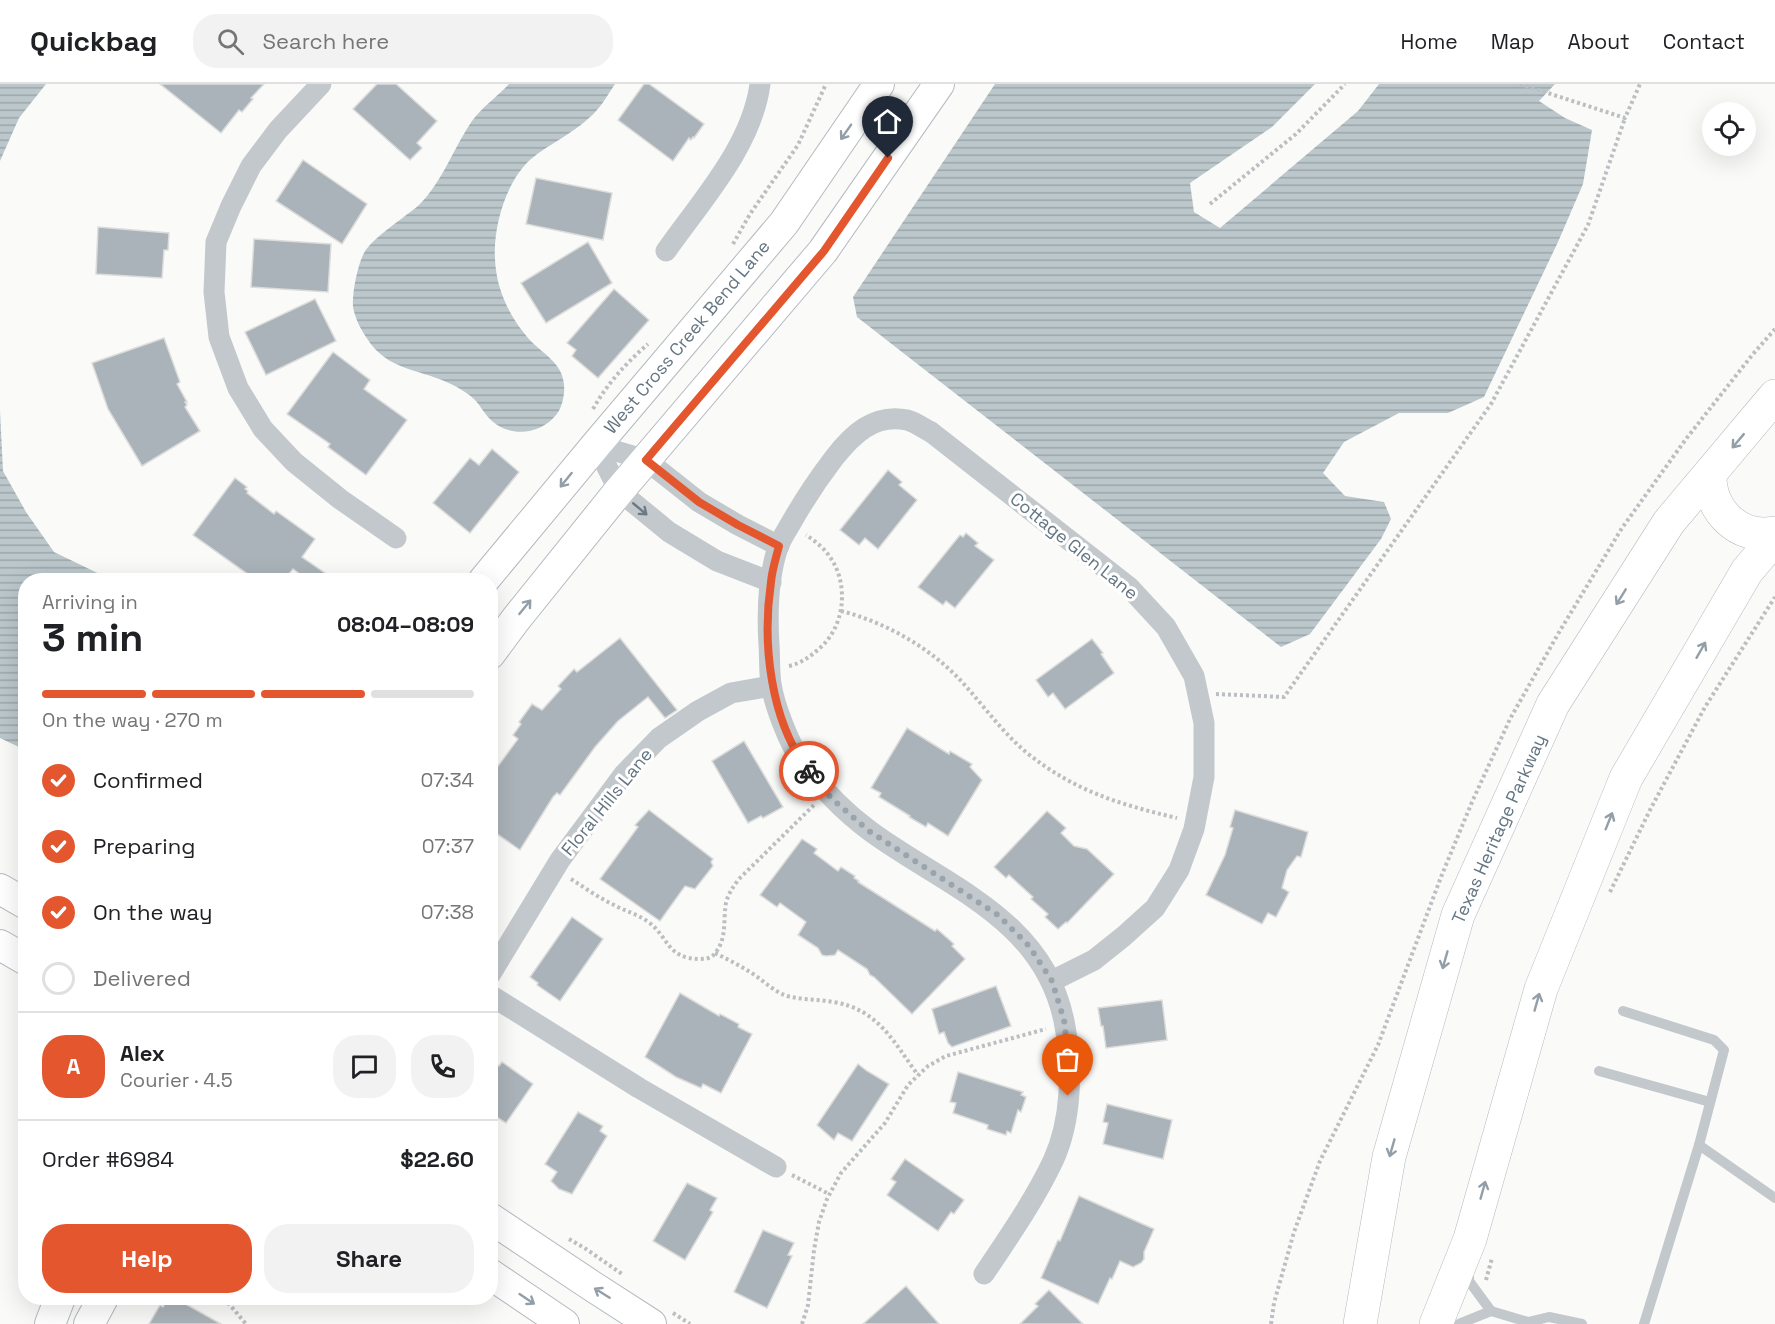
<!DOCTYPE html>
<html lang="en">
<head>
<meta charset="utf-8">
<style>
	:root { --surface:#fff; --page:#f2f2f2; --text:#202124; --muted:#757577; --line:#e0e0e0; --accent:#e4572e }
	body { margin:0; font-family:"Space Grotesk",sans-serif; background:var(--page); color:var(--text); height:100vh; display:flex; flex-direction:column; font-size:22px; white-space:nowrap }
	* { box-sizing:border-box; margin:0 }
	p { font-size:20px; color:var(--muted) }
	.icon { flex:none; width:33px; height:33px; fill:none; stroke:currentColor; stroke-width:2; stroke-linecap:round; stroke-linejoin:round }
	.map { position:relative; flex:1; overflow:hidden }
	.drawer { position:absolute; left:18px; top:489px; width:480px; height:732px; display:flex; flex-direction:column; background:var(--surface); border-radius:24px; box-shadow:0 6px 24px #0002 }
	.drawer>* { flex:none }
	.controls { position:absolute; left:1702px; top:18px; display:grid; gap:12px }
	.controls a { display:grid; place-items:center; width:54px; height:54px; border-radius:50%; background:var(--surface); box-shadow:0 6px 24px #0002; font-size:30px }
	.pin { position:absolute; display:grid; place-items:center; width:51px; height:51px; color:#fff; margin:-62px -26px; border-radius:50% 50% 50% 0; rotate:-45deg; box-shadow:0 0 6px #0007 }
	.pin .icon { rotate:45deg }
	.courier { position:absolute; display:grid; place-items:center; width:60px; height:60px; margin:-30px; border:4px solid #e4572e; border-radius:50%; background:#fff; color:#222; box-shadow:0 2px 8px #0007 }
	.head em { font-style:normal; font-weight:800 }
	.head div { display:flex; flex-direction:column-reverse }
	.head { display:flex; align-items:center; justify-content:space-between; height:102px; padding:0 24px }
	h1 { font-size:39px; font-weight:800; line-height:45px }
	.bar { display:grid; grid-template-columns:repeat(4,1fr); gap:9px 6px; align-content:center; height:72px; padding:0 24px }
	.bar i { height:8px; border-radius:4px; background:var(--line) }
	.bar .selected { background:var(--accent) }
	.bar p { grid-column:span 4 }
	.line { display:flex; align-items:center; gap:15px; padding:0 24px; border-top:2px solid var(--line) }
	.line div { flex:1 }
	.round { display:grid; place-items:center; flex:none; width:63px; height:63px; border-radius:24px; background:var(--page) }
	ol { padding:0 24px; list-style:none }
	li { display:flex; align-items:center; gap:18px; height:66px }
	li p { margin-inline-start:auto }
	li .icon { padding:6px; border-radius:50%; background:var(--accent); color:#fff; stroke-width:4 }
	li:last-child { color:var(--muted) }
	li i { width:33px; height:33px; border:3px solid var(--line); border-radius:50% }
	.primary-button { display:flex; gap:12px; margin-top:auto; padding:12px 24px }
	.primary-button a { flex:1; height:69px; border-radius:24px; background:var(--accent); color:#fff; font-size:24px; font-weight:800; line-height:69px; text-align:center }
	.primary-button a+a { background:var(--page); color:var(--text) }
	header { display:flex; align-items:center; gap:36px; box-sizing:border-box; height:84px; padding:0 30px; background:var(--surface); border-bottom:2px solid var(--line) }
	header strong { font-size:28px }
	nav { display:flex; gap:33px; margin-inline-start:auto; font-size:21px }
	.search { width:420px; height:54px; background:var(--page); display:flex; align-items:center; gap:15px; box-sizing:border-box; padding:0 21px; border-radius:24px; color:var(--muted); font-size:22px }
	.map>svg:first-child { display:block }
	.water { fill:url(#water-rules) }
	.building { fill:#aab3b9; stroke:#dcdcda; stroke-width:1.5 }
	.lines { fill:none; stroke-linecap:round; stroke-linejoin:round }
	.secondary-casing { stroke:#b3babf; stroke-width:32 }
	.primary-casing { stroke:#b5babe; stroke-width:34 }
	.path { stroke:#bbbfc2; stroke-width:4; stroke-dasharray:3 3; stroke-linecap:butt }
	.service { stroke:#c3c8cc; stroke-width:10 }
	.minor { stroke:#c3c8cc; stroke-width:21 }
	.secondary { stroke:#fff; stroke-width:30 }
	.primary { stroke:#fff; stroke-width:33 }
	.oneway { stroke:#939fa8 }
	.oneway2 { stroke:#6a7a87 }
	.done { stroke:#99a4ac; stroke-width:6; stroke-dasharray:0 10.8 }
	.route { stroke:#e4572e; stroke-width:8 }
	.labels { text-anchor:middle; stroke-width:6; stroke-linejoin:round; paint-order:stroke }
	.street-label { font-size:18px; fill:#657683; stroke:#fff }
</style>
</head>
<body>
<header>
<strong>Quickbag</strong>
<div class="search"><svg class="icon" aria-label="search" viewBox="0 0 24 24"><circle cx="10" cy="10" r="6"/><path d="M15 15l6 6"/></svg>Search here</div>
<nav><a>Home</a><a>Map</a><a>About</a><a>Contact</a></nav>
</header>
<div class="map">
<svg width="1775" height="1240" viewBox="0 0 1775 1240">
	<defs>
		<pattern id="water-rules" width="6" height="5" patternUnits="userSpaceOnUse" patternTransform="scale(1.5)"><rect width="6" height="5" fill="#bbc7cb"/><path d="M0 2.5h6" fill="none" stroke="#9ca6aa"/></pattern>
	</defs>
	<rect width="100%" height="100%" fill="#fafaf8"/>
	<g class="water">
		<path d="M0 0H46L19 34 0 77Z"/>
		<path d="M509 0H615C607 12 600 25 589 34 572 50 549 60 531 75 506 97 493 143 495 175 496 202 507 228 524 249 540 271 567 277 564 309 563 317 561 325 556 331 541 350 511 354 492 337 485 331 481 322 474 315 469 310 462 306 455 302 422 284 388 289 366 253 360 244 355 234 353 223 352 209 357 184 363 171 371 154 403 135 419 121 443 97 453 65 472 37 482 23 497 13 509 0Z"/>
		<path d="M995 0H1315L1272 43 1190 99 1194 128 1220 144 1358 27 1379 0H1555L1539 17 1565 34 1592 46 1583 100 1558 158 1484 313 1448 329H1399L1344 358 1323 389 1345 412 1384 418 1391 435 1381 455 1310 550 1281 563 857 233 853 213Z"/>
		<path d="M0 327 3 387 26 428 54 468 112 496H26L25 668 21 664 0 654Z"/>
	</g>
	<g class="building">
		<path d="M160 0H264L251 14 253 15 242 28 239 26 221 49Z"/>
		<path d="M377 0H396L437 37 417 59 422 64 410 76 353 25Z"/>
		<path d="M644 0H649L704 40 694 54 693 53 691 56 689 54 673 77 618 36Z"/>
		<path d="M303 76 367 120 342 160 276 117Z"/>
		<path d="M536 94 612 109 603 156 526 140Z"/>
		<path d="M98 143 169 149 168 166H164L162 194 96 190Z"/>
		<path d="M254 155 331 160 328 208 251 203Z"/>
		<path d="M588 158 612 199 546 239 521 199Z"/>
		<path d="M614 205 649 236 598 294 572 272 576 266 567 259Z"/>
		<path d="M315 215 336 257 266 291 245 248Z"/>
		<path d="M164 254 180 298 177 300 187 318H185L187 321 185 323 200 347 142 382 108 325 92 279Z"/>
		<path d="M333 268 370 296 364 305 407 336 366 391 328 363 330 360 287 330Z"/>
		<path d="M492 365 519 388 470 449 433 419 470 374 479 381Z"/>
		<path d="M888 386 902 398 899 401 917 416 878 465 865 454 859 461 840 446Z"/>
		<path d="M235 394 247 403 245 405 248 407 247 409 274 430 276 427 315 455 302 473 335 496H308L293 485 284 496H256L193 451Z"/>
		<path d="M966 449 978 459 975 462 994 476 955 524 946 517 943 521 918 503 960 451 963 453Z"/>
		<path d="M620 554 677 626 665 634 648 613 618 637 595 663 560 711 557 709 553 713 520 766 490 745V693L518 655 513 651 521 640 519 638 532 620 542 626 561 605 558 602 574 585 577 588Z"/>
		<path d="M1092 555 1103 569 1101 570 1114 589 1065 625 1053 609 1048 613 1036 596Z"/>
		<path d="M907 644 949 670 950 667 972 680 970 683 982 696 948 752 928 739 926 743 909 733 910 732 879 713 881 709 871 704Z"/>
		<path d="M744 657 783 723 763 734 761 732 748 739 712 677Z"/>
		<path d="M649 726 713 775 711 778 713 782 695 805 685 802 660 837 600 795 638 743 635 741Z"/>
		<path d="M1235 726 1308 748 1301 773 1297 772 1287 786 1282 804 1289 808 1276 833 1268 829 1262 840 1206 811 1225 771 1233 744 1230 743Z"/>
		<path d="M1047 727 1066 744 1061 749 1074 762 1087 765 1114 790 1067 839 1066 838 1058 845 1045 833 1048 830 1031 815 1033 813 1009 791 1006 794 994 783Z"/>
		<path d="M802 755 817 765 814 769 838 787 841 783 855 792 854 794 859 797 858 798 935 847 937 845 954 860 952 862 965 875 912 930 874 893 870 891 867 885 838 866 835 871 826 872 822 871 818 864 798 851 806 838 780 819 777 823 760 811Z"/>
		<path d="M572 833 603 855 560 917 537 901 538 899 530 893Z"/>
		<path d="M996 902 1011 942 952 963 948 959 944 948 939 950 932 925Z"/>
		<path d="M680 909 719 932 720 930 739 940 738 943 752 950 721 1009 703 1000 701 1004 676 993 645 973Z"/>
		<path d="M1162 916 1167 956 1106 964 1103 942H1101L1098 924Z"/>
		<path d="M490 976 499 982 502 978 533 1000 506 1039 490 1029Z"/>
		<path d="M858 980 867 987 889 1000 852 1057 838 1049 834 1056 817 1041Z"/>
		<path d="M958 988 1023 1008 1021 1011 1026 1013 1021 1028 1018 1026 1011 1049 1007 1047 1006 1051 987 1045 988 1041 953 1029 956 1019 950 1018Z"/>
		<path d="M1107 1020 1172 1036 1163 1075 1103 1060 1108 1039 1103 1038Z"/>
		<path d="M578 1028 603 1042 600 1047 607 1052 572 1110 559 1105 551 1097 557 1088 545 1080Z"/>
		<path d="M905 1075 964 1116 954 1130 951 1128 938 1147 887 1111 896 1098 891 1095Z"/>
		<path d="M687 1099 717 1114 710 1126 713 1128 685 1176 653 1157Z"/>
		<path d="M1079 1112 1154 1145 1144 1168V1175L1141 1179 1133 1183 1120 1177 1112 1195 1110 1194 1098 1220 1041 1194 1058 1156 1060 1157Z"/>
		<path d="M763 1146 794 1159 788 1171 792 1172 767 1224 734 1208Z"/>
		<path d="M906 1202 939 1240H863Z"/>
		<path d="M1049 1206 1083 1240H1020L1038 1222 1035 1220Z"/>
		<path d="M168 1214H175L221 1240H149L160 1221 163 1223Z"/>
	</g>
	<g class="lines">
		<defs>
			<g id="secondary">
				<path d="M484 496 596 361 784 139 879 0"/>
				<path d="M490 570 516 535 619 407 823 167 939 0"/>
				<path d="M0 805 26 820"/>
				<path d="M0 861 26 876"/>
				<path d="M490 1134 592 1202 651 1240"/>
				<path d="M490 1190 564 1240"/>
				<path d="M50 1240 60 1214"/>
				<path d="M89 1240 103 1214"/>
			</g>
			<g id="primary">
				<path d="M1710 390C1709 426 1738 456 1775 449"/>
				<path d="M1360 1240 1389 1073 1458 831 1553 620 1669 438 1775 312"/>
				<path d="M1436 1240 1470 1155 1541 905 1626 694 1747 487 1775 454"/>
			</g>
		</defs>
		<use href="#secondary" class="secondary-casing"/>
		<use href="#primary" class="primary-casing"/>
		<g class="path">
			<path d="M1520 0 1625 34 1640 0"/>
			<path d="M1210 120 1296 50 1345 0"/>
			<path d="M733 160 750 130 798 61 826 0"/>
			<path d="M593 325C607 300 626 279 648 260"/>
			<path d="M841 527C885 538 931 564 962 598 984 622 1002 648 1027 669 1075 707 1118 720 1177 734"/>
			<path d="M789 582C802 579 811 572 821 563 845 541 849 500 830 473 824 464 815 457 806 451"/>
			<path d="M1216 610 1284 613 1491 320 1588 141 1625 34"/>
			<path d="M571 795C585 804 599 814 614 821 625 827 637 830 647 837 669 852 666 875 700 875 707 875 712 874 716 868 727 854 723 835 726 819 728 810 733 803 739 795L814 721"/>
			<path d="M1610 808 1651 724 1705 623 1775 513"/>
			<path d="M715 869C729 876 743 883 756 892 766 899 775 908 787 912 802 916 818 915 833 918 878 925 893 957 918 991"/>
			<path d="M792 1091 829 1110"/>
			<path d="M569 1155 586 1165 622 1190"/>
			<path d="M1486 1196 1492 1174"/>
			<path d="M224 1214 246 1240"/>
			<path d="M673 1229 690 1240"/>
			<path d="M802 1240 808 1221 814 1166 819 1138 827 1115 841 1089 885 1039 908 1001 928 982 946 972 1046 945"/>
			<path d="M1271 1240 1274 1219 1294 1148 1320 1077 1378 961 1441 793 1472 718 1510 635 1558 550 1622 444 1686 355 1753 270 1775 245"/>
		</g>
		<g class="service">
			<path d="M1623 927 1714 956 1724 966 1699 1061 1644 1240"/>
			<path d="M1599 987 1710 1018"/>
			<path d="M1699 1061 1775 1114"/>
			<path d="M1469 1187V1197L1491 1227"/>
			<path d="M1459 1240 1491 1227 1528 1238 1549 1233 1582 1240"/>
		</g>
		<g class="minor">
			<path d="M321 0 278 46 251 82 231 122 216 158 214 208 219 253 238 304 263 345 294 378 340 415 396 454"/>
			<path d="M666 167C701 117 752 62 760 0"/>
			<path d="M596 361 619 407 669 448 717 477 771 498"/>
			<path d="M596 361 646 376 699 418 738 441 779 462"/>
			<path d="M490 891 560 776 624 690 659 654 698 627 731 609 771 602"/>
			<path d="M490 911 639 1004 776 1083"/>
			<path d="M984 1190C1008 1154 1034 1117 1053 1077 1072 1036 1073 982 1064 937 1043 834 945 802 870 747 843 727 820 703 801 676 789 660 774 620 771 600 769 587 770 574 769 561 767 529 768 493 778 463 781 455 787 446 791 439 804 416 818 395 834 374 852 351 874 329 907 336 915 338 923 344 931 348L1129 503 1166 543 1194 592 1204 639V693L1194 745 1179 786 1155 824 1124 852 1094 876 1052 897"/>
		</g>
		<use href="#secondary" class="secondary"/>
		<use href="#primary" class="primary"/>
	</g>
	<defs><path id="oneway-shaft" d="M-6 0H5M1.5-3L5.5 0L1.5 3" fill="none" stroke-width="1.6" stroke-linecap="round" stroke-linejoin="round" transform="scale(1.5)"/></defs>
	<g class="oneway">
		<use href="#oneway-shaft" transform="translate(846 48) rotate(125)"/>
		<use href="#oneway-shaft" transform="translate(1738 357) rotate(130)"/>
		<use href="#oneway-shaft" transform="translate(566 396) rotate(129)"/>
		<use href="#oneway-shaft" transform="translate(1621 513) rotate(122)"/>
		<use href="#oneway-shaft" transform="translate(525 523) rotate(-51)"/>
		<use href="#oneway-shaft" transform="translate(1701 566) rotate(-60)"/>
		<use href="#oneway-shaft" transform="translate(1609 737) rotate(-68)"/>
		<use href="#oneway-shaft" transform="translate(1445 876) rotate(106)"/>
		<use href="#oneway-shaft" transform="translate(1537 918) rotate(-74)"/>
		<use href="#oneway-shaft" transform="translate(1392 1064) rotate(106)"/>
		<use href="#oneway-shaft" transform="translate(1483 1106) rotate(-74)"/>
		<use href="#oneway-shaft" transform="translate(602 1209) rotate(-148)"/>
		<use href="#oneway-shaft" transform="translate(527 1215) rotate(34)"/>
	</g>
	<use class="oneway2" href="#oneway-shaft" transform="translate(640 425) rotate(40)"/>
	<g class="lines">
		<path class="done" d="M809 687 831 714 869 747 998 831 1029 862 1052 897 1064 936 1069 978 1068 1012"/>
		<path class="route" d="M809 687C770 637 762 559 771 498 772 486 776 474 779 462L738 441 699 418 646 376 824 167 888 74"/>
	</g>
	<g class="labels">
		<g class="street-label">
			<text transform="translate(687 253) rotate(-50)" y="6">West Cross Creek Bend Lane</text>
			<text transform="translate(1074 462) rotate(39)" y="6">Cottage Glen Lane</text>
			<text transform="translate(607 718) rotate(-51)" y="6">Floral Hills Lane</text>
			<text transform="translate(1499 745) rotate(-66)" y="6">Texas Heritage Parkway</text>
		</g>
	</g>
</svg>
<div class="controls">
<a><svg class="icon" aria-label="locate" viewBox="0 0 24 24"><circle cx="12" cy="12" r="6"/><path d="M12 2v4M12 18v4M2 12h4M18 12h4"/></svg></a>
</div>
<div class="pin" style="left:1068px;top:1012px;background:#ea580c"><svg class="icon" aria-label="bag" viewBox="0 0 24 24"><path d="M5 8h14l-1 12H6zM9 8a3 3 0 0 1 6 0"/></svg></div>
<div class="pin" style="left:888px;top:74px;background:#1f2937"><svg class="icon" aria-label="home" viewBox="0 0 24 24"><path d="M3 11l9-7 9 7M6 9v11h12V9"/></svg></div>
<div class="courier" style="left:809px;top:687px"><svg class="icon" aria-label="bike" viewBox="0 0 24 24"><circle cx="6" cy="16" r="4"/><circle cx="18" cy="16" r="4"/><path d="M6 16l4-8h5l3 8M10 8l3 8H6M13 5h3"/></svg></div>
<section class="drawer">
<div class="head"><div><h1>3 min</h1><p>Arriving in</p></div><em>08:04–08:09</em></div>
<div class="bar"><i class="selected"></i><i class="selected"></i><i class="selected"></i><i></i><p>On the way · 270 m</p></div>
<ol>
<li><svg class="icon" aria-label="check" viewBox="0 0 24 24"><path d="M5 12l5 5 9-10"/></svg>Confirmed<p>07:34</p></li>
<li><svg class="icon" aria-label="check" viewBox="0 0 24 24"><path d="M5 12l5 5 9-10"/></svg>Preparing<p>07:37</p></li>
<li><svg class="icon" aria-label="check" viewBox="0 0 24 24"><path d="M5 12l5 5 9-10"/></svg>On the way<p>07:38</p></li>
<li><i></i>Delivered</li>
</ol>
<div class="line" style="height:108px"><b class="round" style="background:var(--accent);color:#fff">A</b><div><b>Alex</b><p>Courier · 4.5</p></div><a class="round"><svg class="icon" aria-label="chat" viewBox="0 0 24 24"><path d="M4 5h16v11H9l-5 4z"/></svg></a><a class="round"><svg class="icon" aria-label="phone" viewBox="0 0 24 24"><path d="M5 4h4l2 5-3 2q2 4 5 5l2-3 5 2v4C11 20 4 13 5 4z"/></svg></a></div>
<div class="line" style="height:78px"><div>Order #6984</div><b>$22.60</b></div>
<div class="primary-button"><a>Help</a><a>Share</a></div>
</section>
</div>
</body>
</html>
